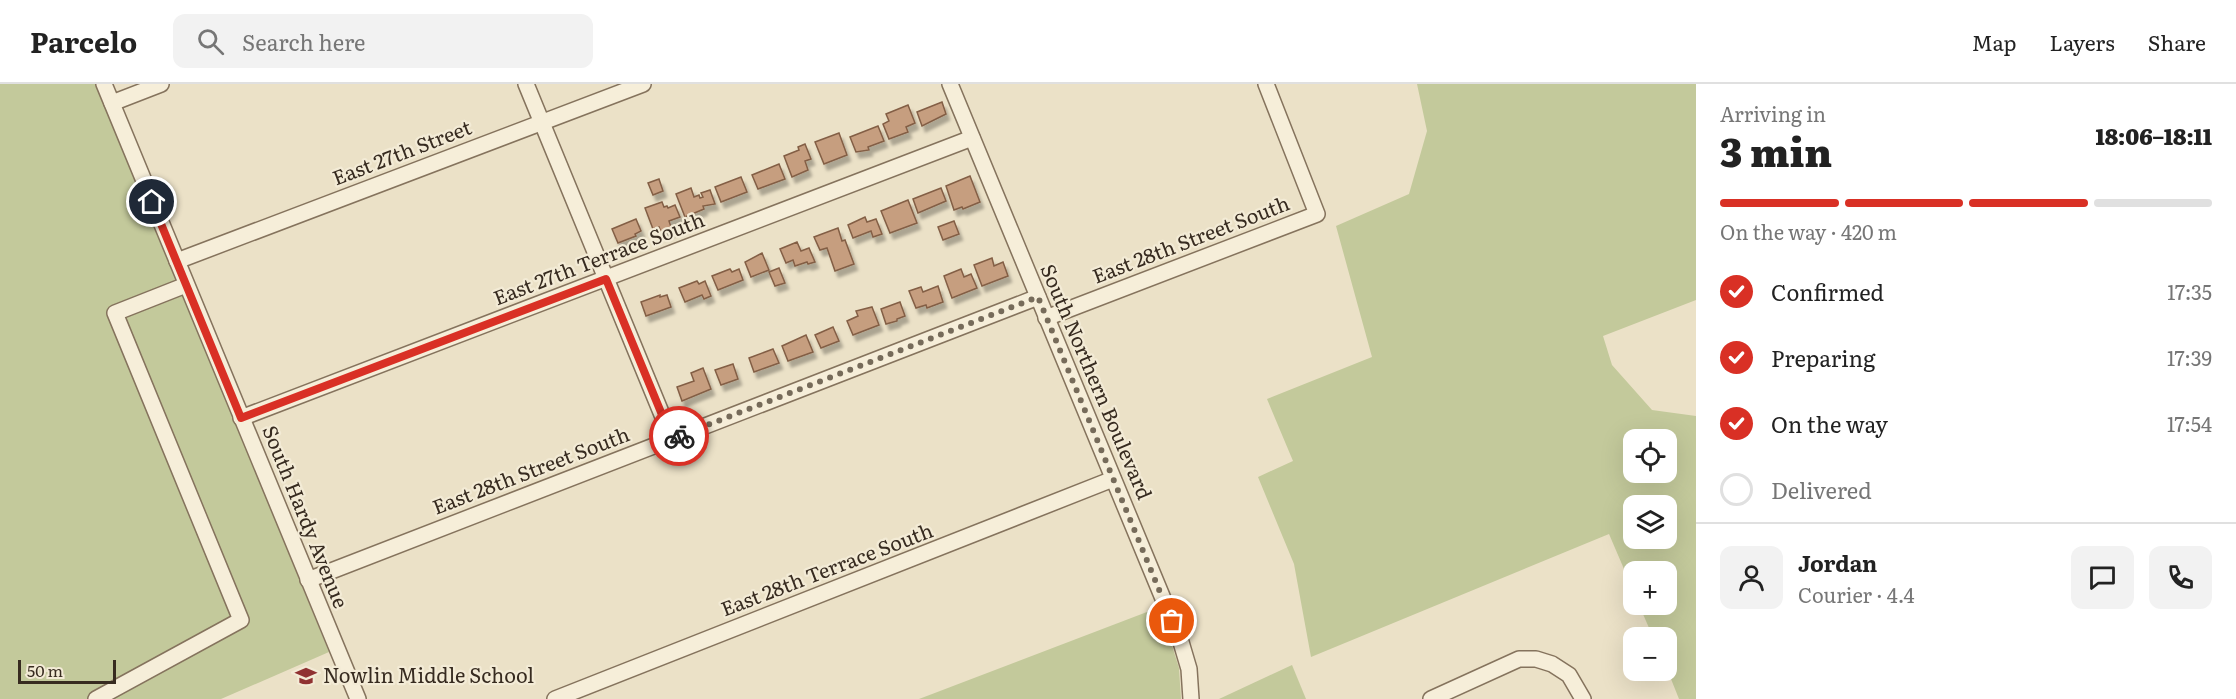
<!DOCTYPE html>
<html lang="en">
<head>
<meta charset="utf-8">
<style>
	:root { --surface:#fff; --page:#f2f2f2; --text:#222; --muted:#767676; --line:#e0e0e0; --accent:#d93025 }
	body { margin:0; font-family:Literata,serif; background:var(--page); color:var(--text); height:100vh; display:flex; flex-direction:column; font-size:22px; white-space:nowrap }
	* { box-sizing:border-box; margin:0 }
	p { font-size:20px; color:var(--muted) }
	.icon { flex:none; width:33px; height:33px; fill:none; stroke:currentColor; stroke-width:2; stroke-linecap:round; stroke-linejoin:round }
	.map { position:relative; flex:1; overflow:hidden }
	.drawer { display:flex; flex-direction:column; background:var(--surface); width:540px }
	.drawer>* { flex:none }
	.fabs { position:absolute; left:1623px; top:345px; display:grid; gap:12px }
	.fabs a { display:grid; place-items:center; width:54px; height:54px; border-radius:12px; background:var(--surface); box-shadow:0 6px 24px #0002; font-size:30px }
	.scale { position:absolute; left:18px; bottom:15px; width:98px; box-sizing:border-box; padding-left:6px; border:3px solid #372b20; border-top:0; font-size:16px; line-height:21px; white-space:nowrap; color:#372b20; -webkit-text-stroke:4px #f3ebd6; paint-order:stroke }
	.pin { position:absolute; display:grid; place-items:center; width:51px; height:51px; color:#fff; margin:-26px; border:3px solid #fff; border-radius:50%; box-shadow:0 2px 6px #0007 }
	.courier { position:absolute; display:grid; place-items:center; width:60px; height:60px; margin:-30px; border:4px solid #d93025; border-radius:50%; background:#fff; color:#222; box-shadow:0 2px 8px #0007 }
	.head em { font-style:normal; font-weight:800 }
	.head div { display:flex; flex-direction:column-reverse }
	.head { display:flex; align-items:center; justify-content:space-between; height:102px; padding:0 24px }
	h1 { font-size:39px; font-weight:800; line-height:45px }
	.bar { display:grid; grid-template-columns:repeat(4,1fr); gap:9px 6px; align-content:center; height:72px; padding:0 24px }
	.bar i { height:8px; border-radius:4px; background:var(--line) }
	.bar .active { background:var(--accent) }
	.bar p { grid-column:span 4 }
	.line { display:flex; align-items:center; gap:15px; padding:0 24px; border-top:2px solid var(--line) }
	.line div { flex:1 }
	.round { display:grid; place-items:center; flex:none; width:63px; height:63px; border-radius:12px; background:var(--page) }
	ol { padding:0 24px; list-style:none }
	li { display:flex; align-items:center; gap:18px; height:66px }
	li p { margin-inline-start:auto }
	li .icon { padding:6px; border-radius:50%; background:var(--accent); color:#fff; stroke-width:4 }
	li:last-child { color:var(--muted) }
	li i { width:33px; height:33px; border:3px solid var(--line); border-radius:50% }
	header { display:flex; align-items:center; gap:36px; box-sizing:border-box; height:84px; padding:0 30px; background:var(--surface); border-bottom:2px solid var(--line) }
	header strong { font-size:28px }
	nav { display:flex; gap:33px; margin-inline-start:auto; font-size:21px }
	.search { width:420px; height:54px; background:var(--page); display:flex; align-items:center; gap:15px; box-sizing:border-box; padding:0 21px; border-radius:12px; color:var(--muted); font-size:22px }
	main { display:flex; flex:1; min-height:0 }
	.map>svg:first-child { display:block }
	.green { fill:#c3c99b; fill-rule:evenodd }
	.building { fill:#c69e7f; stroke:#835e45; stroke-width:1.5; filter:url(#shadow) }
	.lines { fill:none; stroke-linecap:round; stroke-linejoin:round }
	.minor-casing { stroke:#85735d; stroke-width:18 }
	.minor { stroke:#f6eed9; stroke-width:15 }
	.done { stroke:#766b5a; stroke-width:6; stroke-dasharray:0 10.8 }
	.route { stroke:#d93025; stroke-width:8 }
	.labels { text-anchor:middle; stroke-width:4.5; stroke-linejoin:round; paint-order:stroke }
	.street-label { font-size:20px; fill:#372b20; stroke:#f3ebd6 }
	.poi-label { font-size:20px; fill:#372b20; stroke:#f3ebd6; text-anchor:start }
</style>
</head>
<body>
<header>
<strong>Parcelo</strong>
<div class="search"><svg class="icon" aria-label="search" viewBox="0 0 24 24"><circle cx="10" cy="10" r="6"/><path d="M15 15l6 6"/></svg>Search here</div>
<nav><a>Map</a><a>Layers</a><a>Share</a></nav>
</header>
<main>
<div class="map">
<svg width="1696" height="615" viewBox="0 0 1696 615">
	<defs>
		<filter id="shadow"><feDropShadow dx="3.5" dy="6" stdDeviation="1.5" flood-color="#0004"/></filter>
	</defs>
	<rect width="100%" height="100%" fill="#ebe1c7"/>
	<g class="green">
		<path d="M0 0H97L329 568 221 615H0Z"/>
		<path d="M1417 0H1696V216L1603 252 1612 281 1652 326 1696 332V615H1679L1667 585 1666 554 1653 553 1639 521 1666 520V488H1634L1633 506 1609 450 1311 573 1294 480 1258 393 1293 377 1267 315 1372 273 1336 142 1409 110 1427 47ZM1634 356H1666V388H1634ZM1634 422H1666V454H1634Z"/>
		<path d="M1160 523 1179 584 1181 615H919Z"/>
		<path d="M1292 581 1306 615H1219Z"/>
	</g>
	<g class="building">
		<path d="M942 18 946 30 922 42 917 28Z"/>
		<path d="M908 21 915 39 906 43 908 48 889 55 883 40 889 37 886 30Z"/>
		<path d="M878 42 884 57 868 63 869 66 856 68 850 53Z"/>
		<path d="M839 49 847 71 824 80 815 58Z"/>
		<path d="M805 60 811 75 805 77 808 86 792 93 784 72 799 66 798 63Z"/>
		<path d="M779 80 785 95 758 105 752 91Z"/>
		<path d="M970 92 980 118 963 125 962 123 954 126 946 102Z"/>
		<path d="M741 93 747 108 721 118 715 103Z"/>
		<path d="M659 95 663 107 653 111 648 99Z"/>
		<path d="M691 104 694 113 699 111 700 114 703 113 701 109 710 106 715 120 703 122 704 125 685 133 676 110Z"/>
		<path d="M941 104 946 117 918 129 913 115Z"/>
		<path d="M908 116 917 139 890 149 881 127Z"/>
		<path d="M662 118 664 123 667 122 668 124 675 121 680 133 669 137 672 146 662 150 659 143 653 145 645 124Z"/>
		<path d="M865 133 867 138 876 135 882 150 873 153 871 147 853 154 848 141Z"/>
		<path d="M636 135 641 147 635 150 636 152 618 159 612 145Z"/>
		<path d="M954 137 959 150 943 156 938 143Z"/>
		<path d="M838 144 842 157 845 156 854 180 835 187 827 164 820 166 814 153Z"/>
		<path d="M797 158 801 167 809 164 815 178 808 180 807 178 795 182 793 176 786 179 780 165Z"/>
		<path d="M762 169 769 186 751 193 745 178Z"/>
		<path d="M992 174 994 182 1003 178 1008 192 982 202 974 181Z"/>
		<path d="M779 184 785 199 775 202 769 188Z"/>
		<path d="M730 185 732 188 739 185 743 196 718 206 712 192Z"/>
		<path d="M961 185 964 193 971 190 977 204 952 214 944 192Z"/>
		<path d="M697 197 699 200 705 197 711 212 704 215 702 211 685 218 679 204Z"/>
		<path d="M938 202 943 218 927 224 926 221 916 224 909 207 921 203 923 208Z"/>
		<path d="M660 211V213L667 211 671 223 646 232 641 218Z"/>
		<path d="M900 218 905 232 897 235V237L886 240 881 225Z"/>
		<path d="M872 223 879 241 853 251 847 237 858 232 856 227Z"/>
		<path d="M833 243 839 257 821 264 815 251Z"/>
		<path d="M806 251 813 268 788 277 782 262Z"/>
		<path d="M773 265 779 279 754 288 749 274Z"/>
		<path d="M733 280 738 295 721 301 715 286Z"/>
		<path d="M703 284 711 305 682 317 677 303 694 297 691 289Z"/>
	</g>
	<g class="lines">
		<defs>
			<g id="minor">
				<path d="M104 0 358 615"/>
				<path d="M526 0 672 355"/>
				<path d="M950 0 1181 558 1189 585 1191 615"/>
				<path d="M112 19 161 0"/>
				<path d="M177 177 643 0"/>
				<path d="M1046 234 1317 130 1266 0"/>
				<path d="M241 334 972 54"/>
				<path d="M308 496 1038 213"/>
				<path d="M96 615 241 536 115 229 186 201"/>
				<path d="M555 615 1113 395"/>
				<path d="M1431 615 1519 575H1536L1552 580 1569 591 1583 615"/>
			</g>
		</defs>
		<use href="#minor" class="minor-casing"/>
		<use href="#minor" class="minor"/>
	</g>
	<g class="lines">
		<path class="done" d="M679 352 1038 213 1172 537"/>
		<path class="route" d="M152 118 241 334 606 195 672 355 679 352"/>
	</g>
	<defs>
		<symbol id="school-bare" viewBox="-9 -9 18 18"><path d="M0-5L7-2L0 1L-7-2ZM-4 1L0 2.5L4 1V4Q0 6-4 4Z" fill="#903232" stroke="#f3ebd6" stroke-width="2.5" paint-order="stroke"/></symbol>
	</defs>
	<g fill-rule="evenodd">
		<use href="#school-bare" x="291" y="577" width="30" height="30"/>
	</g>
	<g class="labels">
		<g class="street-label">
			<text transform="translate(402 69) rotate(-21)" y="7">East 27th Street</text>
			<text transform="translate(1191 156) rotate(-21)" y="7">East 28th Street South</text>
			<text transform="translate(599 175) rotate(-21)" y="7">East 27th Terrace South</text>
			<text transform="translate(1096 298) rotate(67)" y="7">South Northern Boulevard</text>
			<text transform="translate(531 387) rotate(-21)" y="7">East 28th Street South</text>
			<text transform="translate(305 433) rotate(68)" y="7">South Hardy Avenue</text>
			<text transform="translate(827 486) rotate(-21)" y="7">East 28th Terrace South</text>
		</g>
		<g class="poi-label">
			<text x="323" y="599">Nowlin Middle School</text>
		</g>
	</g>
</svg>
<div class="fabs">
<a><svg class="icon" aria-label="locate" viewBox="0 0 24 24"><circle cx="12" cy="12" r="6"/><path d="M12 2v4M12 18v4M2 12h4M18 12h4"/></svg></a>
<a><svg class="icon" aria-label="layers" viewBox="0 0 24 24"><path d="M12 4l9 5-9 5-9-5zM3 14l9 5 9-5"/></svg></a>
<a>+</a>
<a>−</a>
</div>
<div class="scale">50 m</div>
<div class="pin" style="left:1172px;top:537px;background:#ea580c"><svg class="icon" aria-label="bag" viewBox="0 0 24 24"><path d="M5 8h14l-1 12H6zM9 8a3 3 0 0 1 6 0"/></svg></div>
<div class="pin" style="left:152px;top:118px;background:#1f2937"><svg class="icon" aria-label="home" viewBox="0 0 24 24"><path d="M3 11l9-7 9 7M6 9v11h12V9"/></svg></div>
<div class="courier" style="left:679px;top:352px"><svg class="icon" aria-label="bike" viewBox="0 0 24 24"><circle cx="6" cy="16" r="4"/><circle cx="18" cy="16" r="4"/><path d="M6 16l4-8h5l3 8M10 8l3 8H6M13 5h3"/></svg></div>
</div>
<section class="drawer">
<div class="head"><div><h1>3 min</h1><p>Arriving in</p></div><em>18:06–18:11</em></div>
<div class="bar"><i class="active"></i><i class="active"></i><i class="active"></i><i></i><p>On the way · 420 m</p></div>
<ol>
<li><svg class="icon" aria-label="check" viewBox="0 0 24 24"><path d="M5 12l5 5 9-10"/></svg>Confirmed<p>17:35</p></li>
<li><svg class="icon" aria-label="check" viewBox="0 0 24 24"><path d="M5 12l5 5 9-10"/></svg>Preparing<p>17:39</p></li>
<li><svg class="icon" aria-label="check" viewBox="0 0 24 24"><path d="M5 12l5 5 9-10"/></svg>On the way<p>17:54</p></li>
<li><i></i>Delivered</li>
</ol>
<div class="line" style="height:108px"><a class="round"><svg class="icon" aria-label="person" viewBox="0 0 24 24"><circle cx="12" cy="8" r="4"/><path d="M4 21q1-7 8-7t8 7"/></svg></a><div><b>Jordan</b><p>Courier · 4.4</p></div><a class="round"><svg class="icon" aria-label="chat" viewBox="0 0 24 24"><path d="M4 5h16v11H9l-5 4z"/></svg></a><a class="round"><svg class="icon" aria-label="phone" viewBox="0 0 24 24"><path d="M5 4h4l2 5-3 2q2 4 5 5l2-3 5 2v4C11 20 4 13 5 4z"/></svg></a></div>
</section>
</main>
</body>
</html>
